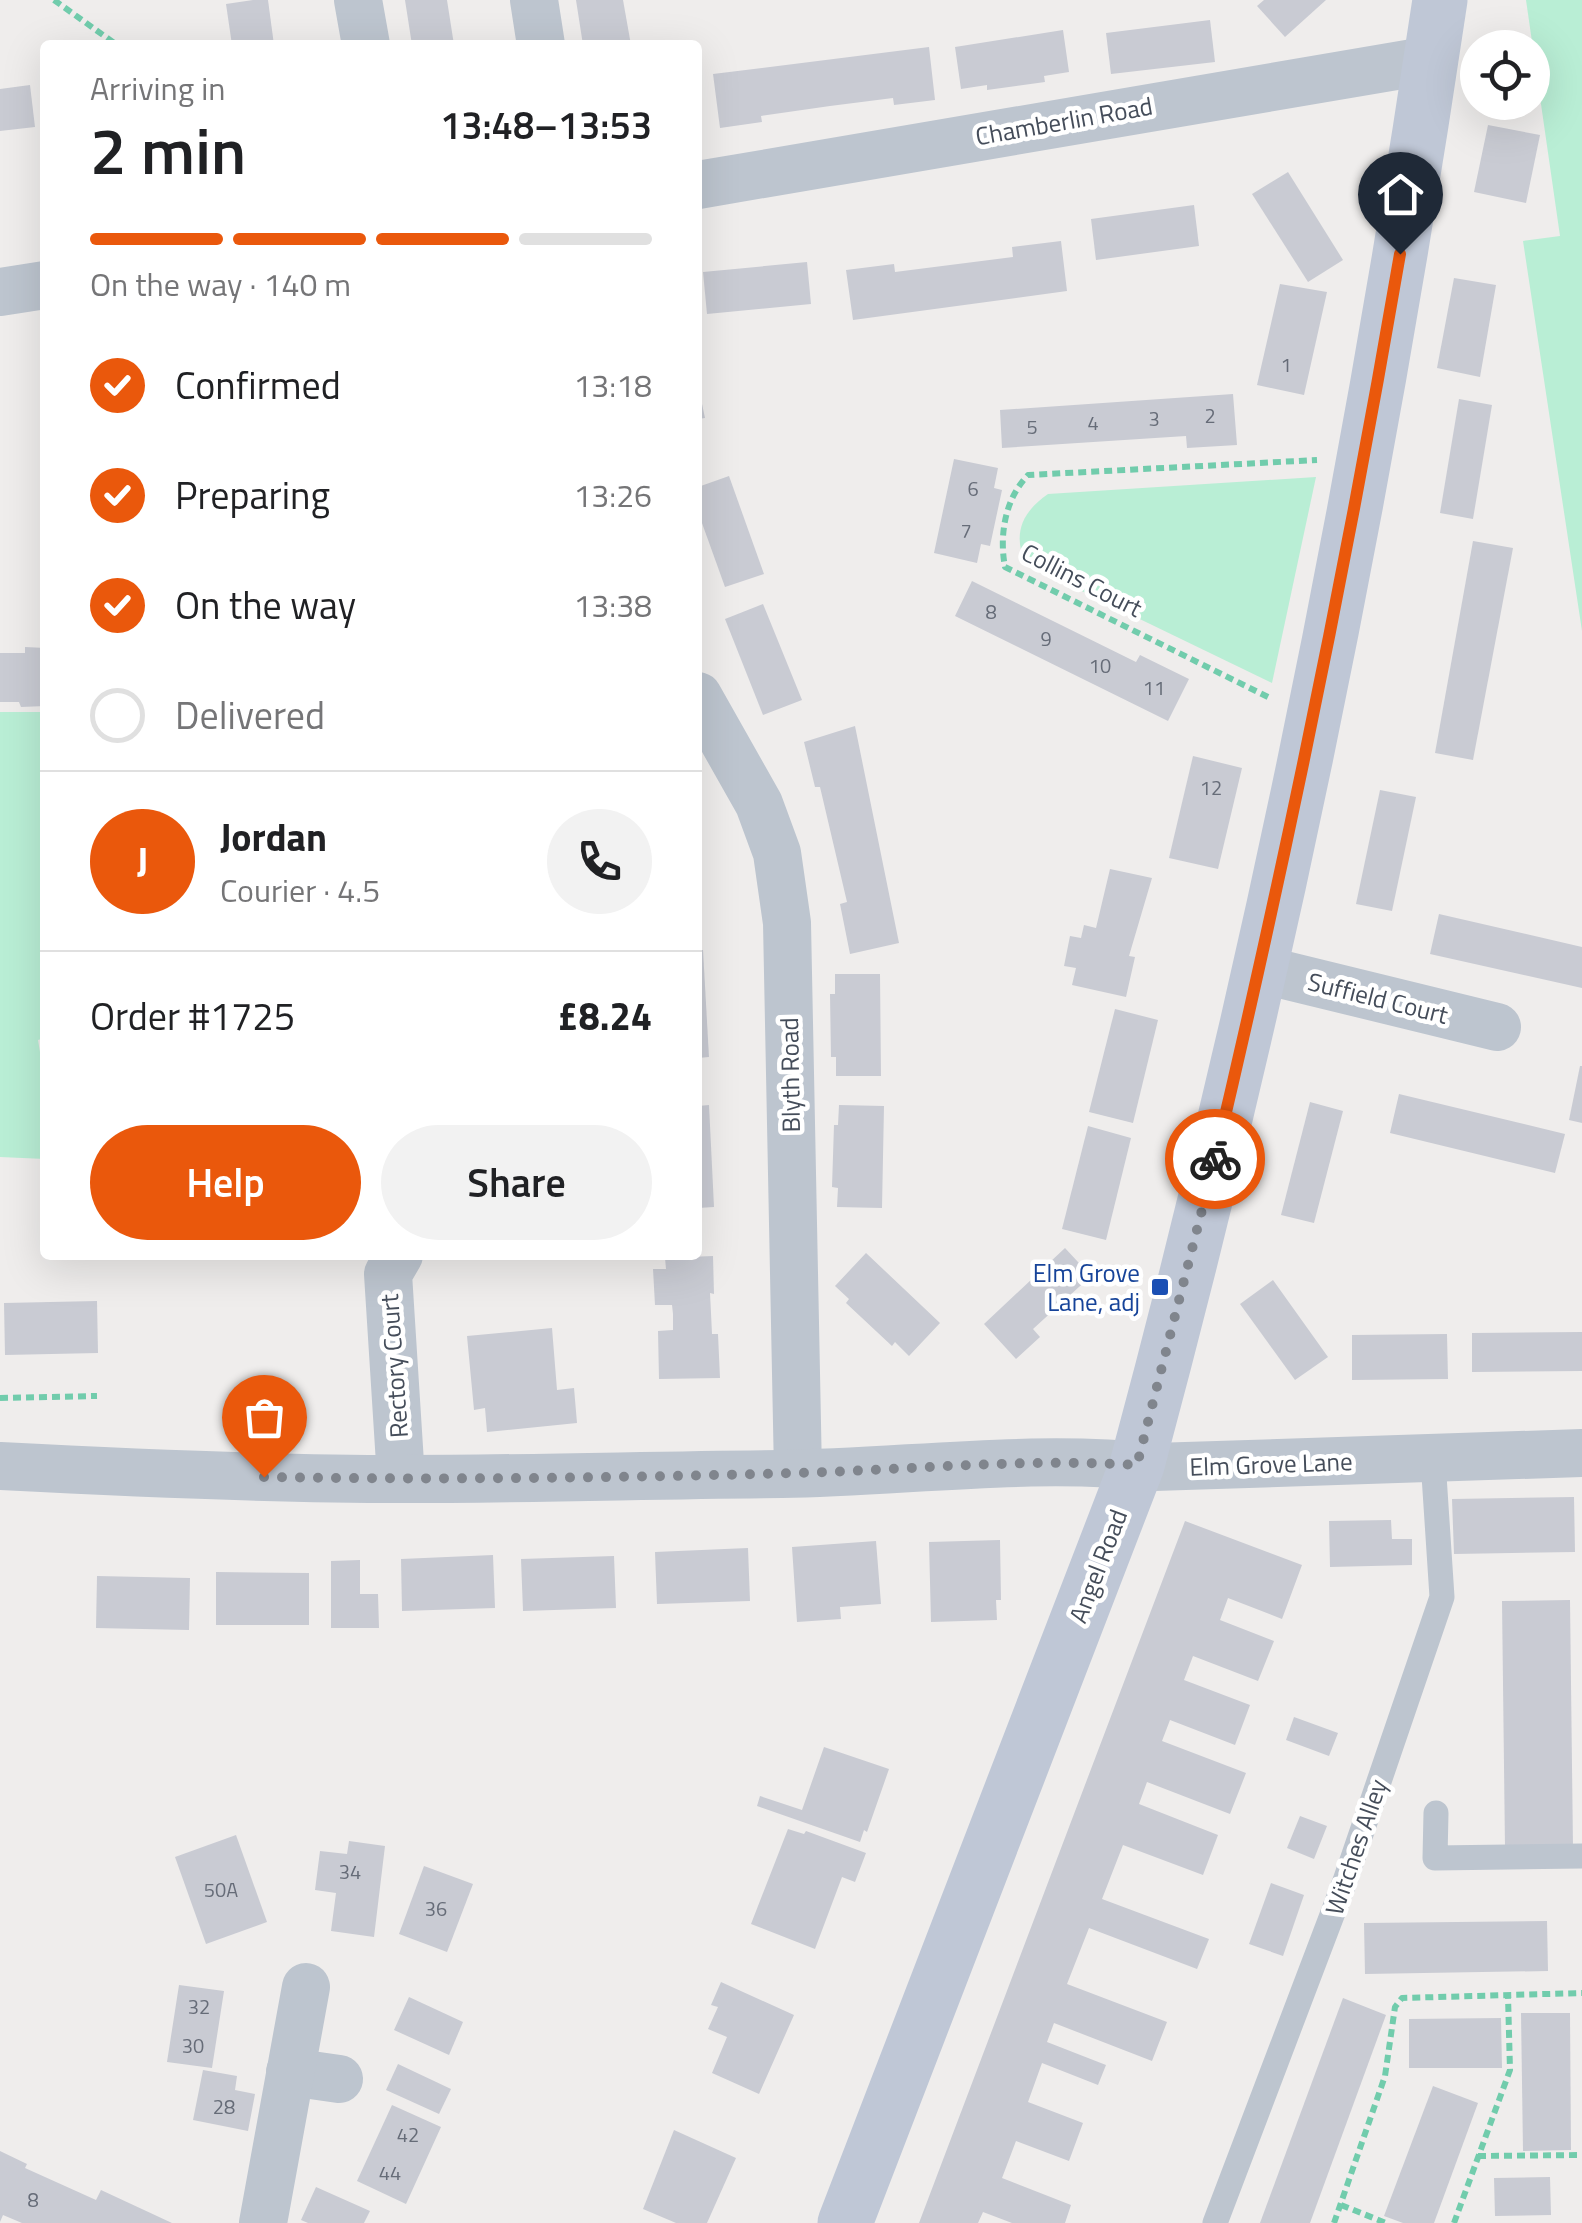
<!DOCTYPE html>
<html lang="en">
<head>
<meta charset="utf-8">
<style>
	:root { --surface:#fff; --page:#f2f2f2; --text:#202124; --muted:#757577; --line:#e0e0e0; --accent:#ea580c }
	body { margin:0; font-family:"Titillium Web",sans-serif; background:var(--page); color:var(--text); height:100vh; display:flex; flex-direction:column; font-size:38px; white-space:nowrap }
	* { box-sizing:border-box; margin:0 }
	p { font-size:32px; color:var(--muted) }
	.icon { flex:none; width:55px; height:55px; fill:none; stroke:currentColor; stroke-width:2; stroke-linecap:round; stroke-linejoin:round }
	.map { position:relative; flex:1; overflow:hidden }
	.side { position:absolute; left:40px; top:40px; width:662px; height:1220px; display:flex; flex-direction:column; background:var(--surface); border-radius:10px; box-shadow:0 10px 40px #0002 }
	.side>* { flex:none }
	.buttons { position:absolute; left:1460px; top:30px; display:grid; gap:20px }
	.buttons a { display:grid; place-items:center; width:90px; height:90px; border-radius:50%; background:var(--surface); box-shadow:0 10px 40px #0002; font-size:50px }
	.pin { position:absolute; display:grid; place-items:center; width:85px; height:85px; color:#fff; margin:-102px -42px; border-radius:50% 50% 50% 0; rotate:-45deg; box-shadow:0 0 10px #0007 }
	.pin .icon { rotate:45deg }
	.courier { position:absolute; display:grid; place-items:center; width:100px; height:100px; margin:-50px; border:8px solid #ea580c; border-radius:50%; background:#fff; color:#222; box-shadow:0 2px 12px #0007 }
	.headline em { font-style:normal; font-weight:600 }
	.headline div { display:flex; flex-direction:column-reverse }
	.headline { display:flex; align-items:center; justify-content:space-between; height:170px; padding:0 50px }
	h1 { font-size:65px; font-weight:600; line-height:75px }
	.bar { display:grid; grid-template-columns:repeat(4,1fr); gap:15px 10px; align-content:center; height:120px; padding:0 50px }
	.bar i { height:12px; border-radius:8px; background:var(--line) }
	.bar .current { background:var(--accent) }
	.bar p { grid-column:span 4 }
	.line { display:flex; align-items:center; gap:25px; padding:0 50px; border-top:2px solid var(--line) }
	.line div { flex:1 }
	.round { display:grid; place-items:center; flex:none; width:105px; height:105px; border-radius:52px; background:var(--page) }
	ol { padding:0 50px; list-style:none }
	li { display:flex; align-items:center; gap:30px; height:110px }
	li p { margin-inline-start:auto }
	li .icon { padding:10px; border-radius:50%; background:var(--accent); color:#fff; stroke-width:4 }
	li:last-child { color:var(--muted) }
	li i { width:55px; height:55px; border:5px solid var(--line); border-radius:50% }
	.button { display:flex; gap:20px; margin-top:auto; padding:20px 50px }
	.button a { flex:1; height:115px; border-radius:60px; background:var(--accent); color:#fff; font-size:40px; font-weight:600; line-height:115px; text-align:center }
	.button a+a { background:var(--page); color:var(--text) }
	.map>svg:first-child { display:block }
	.green { fill:#b9eed5 }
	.building { fill:#c9cbd3 }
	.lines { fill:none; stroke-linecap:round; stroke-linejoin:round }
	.path { stroke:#71ccac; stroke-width:6; stroke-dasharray:8 5; stroke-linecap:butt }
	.lane { stroke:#bdc5cf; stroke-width:25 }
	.street { stroke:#bdc5cf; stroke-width:48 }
	.secondary { stroke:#bfc7d6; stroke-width:55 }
	.done { stroke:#80858d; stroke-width:10; stroke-dasharray:0 18 }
	.route { stroke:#ea580c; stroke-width:12 }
	.transit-dot { fill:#1a4fb4; stroke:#fff; stroke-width:4 }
	.labels { text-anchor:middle; stroke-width:9; stroke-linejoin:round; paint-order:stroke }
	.number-label { font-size:20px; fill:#666c78 }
	.street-label { font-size:25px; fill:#454d5a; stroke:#fff }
	.transit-label { font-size:25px; fill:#164399; stroke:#fff; text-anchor:end }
</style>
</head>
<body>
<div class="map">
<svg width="1582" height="2223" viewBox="0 0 1582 2223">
	<rect width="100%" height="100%" fill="#efedec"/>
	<g class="green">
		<path d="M1526 0H1582V631L1523 241 1560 236Z"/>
		<path d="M1316 477 1272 683 1026 564C1012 534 1022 512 1048 494Z"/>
		<path d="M0 712H45V1038L38 1040 45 1082V1159L0 1157Z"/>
	</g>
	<g class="building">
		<path d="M253 0H268L274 45H232L226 4Z"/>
		<path d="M405 0H447L454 45H412Z"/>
		<path d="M576 0H623L631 45H583Z"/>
		<path d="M1264 0H1326L1285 37 1257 6Z"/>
		<path d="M1210 20 1215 62 1111 74 1106 33Z"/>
		<path d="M1063 30 1069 72 1044 76 1045 82 987 90V85L961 89 955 47Z"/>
		<path d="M929 47 935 100 894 105 893 98 830 106 761 116 762 122 720 128 713 74Z"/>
		<path d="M30 85 35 127 0 131V89Z"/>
		<path d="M1488 125 1540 135 1526 203 1474 192Z"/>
		<path d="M1288 172 1343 260 1308 282 1252 194Z"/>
		<path d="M1194 205 1199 246 1096 260 1091 219Z"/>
		<path d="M1061 241 1067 291 853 320 846 270 894 264 895 272 1013 257 1012 247Z"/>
		<path d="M807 262 811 304 707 314 703 272Z"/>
		<path d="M1454 278 1496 285 1480 377 1437 368Z"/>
		<path d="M1280 284 1327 292 1304 395 1257 385Z"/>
		<path d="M698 385 705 418 698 419Z"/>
		<path d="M1233 394 1237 445 1187 448 1186 436 1002 448 1000 410Z"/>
		<path d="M1459 399 1492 405 1473 519 1440 513Z"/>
		<path d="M954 459 998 468 994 488 1002 490 990 546 981 544 977 563 934 553Z"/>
		<path d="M729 476 764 574 725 587 698 512V487Z"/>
		<path d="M1473 541 1513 548 1473 760 1435 753Z"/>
		<path d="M972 581 1136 662 1140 655 1189 679 1168 721 955 616Z"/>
		<path d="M763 604 802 700 763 715 725 619Z"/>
		<path d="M25 647 45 648V706L21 707 19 702H0V653H25Z"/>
		<path d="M855 726 899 943 850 954 840 904 847 902 820 787H815L804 742Z"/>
		<path d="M1193 756 1242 768 1218 869 1169 858Z"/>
		<path d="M1380 790 1416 797 1392 911 1356 904Z"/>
		<path d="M1110 869 1152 878 1129 956 1135 957 1126 997 1072 985 1076 968 1064 966 1070 936 1081 938 1084 925 1096 928Z"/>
		<path d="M1439 914 1582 947V988L1430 954Z"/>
		<path d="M698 950H703L709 1057 698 1058Z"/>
		<path d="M835 974H880L881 1076H836V1057H831L830 994H835Z"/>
		<path d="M1115 1009 1158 1020 1133 1123 1089 1112Z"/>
		<path d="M1580 1066H1582V1123L1569 1120Z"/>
		<path d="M1399 1094 1565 1134 1555 1173 1390 1133Z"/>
		<path d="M1310 1102 1343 1111 1314 1223 1281 1215Z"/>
		<path d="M709 1105 714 1207 698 1208V1106Z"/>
		<path d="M839 1105 884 1106 882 1208 837 1207 838 1188 832 1187 834 1125H838Z"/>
		<path d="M1088 1126 1131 1138 1106 1240 1062 1229Z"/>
		<path d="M1065 1248 1091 1276 1033 1329 1040 1337 1016 1359 984 1324Z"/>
		<path d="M866 1253 940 1323 909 1356 895 1342 892 1346 846 1303 849 1299 835 1286Z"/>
		<path d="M713 1256 714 1294 710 1293 711 1313 712 1334H718L720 1378 659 1379 658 1331 673 1330V1314L672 1305H655L653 1269H666L665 1258Z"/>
		<path d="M1273 1280 1328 1357 1295 1380 1240 1304Z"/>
		<path d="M97 1301 98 1353 5 1355 4 1303Z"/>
		<path d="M552 1328 557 1390 574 1388 577 1423 487 1432 485 1408 474 1410 467 1336Z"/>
		<path d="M1582 1332V1371L1472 1372V1333Z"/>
		<path d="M1447 1334 1448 1379 1352 1380V1335Z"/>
		<path d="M1574 1497 1575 1552 1454 1554 1452 1499Z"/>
		<path d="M1391 1520 1392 1539H1412V1565L1330 1567 1329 1521Z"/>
		<path d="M1185 1521 1302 1565 1282 1619 1228 1598 1220 1620 1274 1641 1258 1681 1193 1656 1184 1680 1250 1705 1235 1745 1170 1720 1162 1741 1246 1773 1230 1814 1147 1782 1139 1804 1218 1835 1203 1875 1123 1845 1102 1899 1209 1939 1197 1969 1089 1928 1067 1984 1167 2022 1152 2061 1054 2023 1047 2042 1106 2065 1098 2085 1042 2063 1028 2102 1083 2123 1069 2161 1016 2141 1002 2178 1071 2205 1065 2223H1012L983 2212 978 2223H919Z"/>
		<path d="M1000 1540 1001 1600H996L997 1620 931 1622 929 1542Z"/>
		<path d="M876 1541 881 1604 840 1607 841 1619 797 1622 792 1547Z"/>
		<path d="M748 1548 750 1601 657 1604 655 1552Z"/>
		<path d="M493 1555 495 1608 402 1611 401 1559Z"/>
		<path d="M614 1556 616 1608 523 1611 521 1559Z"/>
		<path d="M360 1560V1594H378L379 1628H331V1561Z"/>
		<path d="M216 1572 309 1573V1625H216Z"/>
		<path d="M97 1576 190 1578 189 1630 96 1628Z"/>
		<path d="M1570 1600 1573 1848H1505L1502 1601Z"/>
		<path d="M1294 1717 1338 1733 1329 1756 1286 1740Z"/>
		<path d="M824 1747 889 1769 867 1832 864 1830 860 1842 757 1806 760 1796 802 1810Z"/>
		<path d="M1300 1816 1327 1826 1314 1859 1287 1848Z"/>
		<path d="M788 1829 804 1834 806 1831 866 1853 855 1882 842 1877 815 1949 751 1924Z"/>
		<path d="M236 1835 267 1922 206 1944 175 1857Z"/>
		<path d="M349 1841 385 1846 374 1937 331 1931 336 1893 315 1890 320 1851 347 1854Z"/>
		<path d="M424 1866 473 1884 447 1952 399 1934Z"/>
		<path d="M1271 1883 1304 1895 1283 1956 1249 1944Z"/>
		<path d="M1547 1921 1548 1971 1365 1974 1364 1923Z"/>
		<path d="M721 1982 794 2015 759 2094 712 2073 727 2037 708 2029 718 2007 711 2005Z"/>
		<path d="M179 1985 224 1991 212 2068 167 2062Z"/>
		<path d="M409 1997 463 2022 449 2055 394 2030Z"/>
		<path d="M1343 1998 1386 2015 1310 2223H1260Z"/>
		<path d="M1521 2013H1570L1571 2150 1523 2151Z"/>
		<path d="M1501 2018 1502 2068H1409V2019Z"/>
		<path d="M398 2064 451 2089 439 2114 386 2090Z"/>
		<path d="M203 2070 237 2076 235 2090 255 2094 248 2131 193 2120Z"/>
		<path d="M1433 2086 1478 2103 1434 2223H1403L1384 2216Z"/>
		<path d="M392 2105 441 2127 406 2204 357 2181Z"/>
		<path d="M674 2130 736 2158 707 2223H676L643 2209Z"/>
		<path d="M0 2151 27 2164 25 2168 96 2200 101 2190 172 2223H22L3 2215 0 2222Z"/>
		<path d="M1550 2177 1551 2215 1495 2216 1494 2178Z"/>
		<path d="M316 2187 370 2211 364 2223H308L301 2220Z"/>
	</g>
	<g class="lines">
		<g class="path">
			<path d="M54 0 117 45"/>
			<path d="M1268 697 1005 567C999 535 1005 499 1028 475L1317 460"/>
			<path d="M0 1398 97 1396"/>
			<path d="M1478 2156 1582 2155"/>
			<path d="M1341 2205 1386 2223"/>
			<path d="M1334 2223 1385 2076 1395 2007 1402 1998 1582 1993"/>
			<path d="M1454 2223 1510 2070 1508 1996"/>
		</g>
		<g class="lane">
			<path d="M1436 1813 1435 1858 1582 1856"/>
			<path d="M1215 2223 1345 1881 1442 1597 1433 1460"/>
		</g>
		<g class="street">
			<path d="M358 0 366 45"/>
			<path d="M534 0 541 45"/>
			<path d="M698 185 1431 60"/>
			<path d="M0 292 45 285"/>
			<path d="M698 696 759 804 777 853 787 923 798 1473"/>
			<path d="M1260 969 1497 1027"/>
			<path d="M399 1255 388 1274 401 1479"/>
			<path d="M0 1466C134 1473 268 1479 402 1479 529 1479 655 1475 782 1474 905 1472 1030 1454 1154 1467L1582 1453"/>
			<path d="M290 2072 339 2079"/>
			<path d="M263 2223 306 1987"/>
		</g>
		<path class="secondary" d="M845 2223 1137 1465C1267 983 1367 494 1440 0"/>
	</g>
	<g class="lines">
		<path class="done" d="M264 1477C441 1480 618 1478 795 1473 909 1470 1023 1458 1137 1465L1215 1159"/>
		<path class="route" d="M1215 1159C1286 859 1348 558 1400 254"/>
	</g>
	<rect class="transit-dot" x="1150" y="1277" width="20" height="20" rx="5"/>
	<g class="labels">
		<g class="number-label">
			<text x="1286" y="372">1</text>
			<text x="1210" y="423">2</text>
			<text x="1154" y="426">3</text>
			<text x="1093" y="430">4</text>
			<text x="1032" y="434">5</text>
			<text x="973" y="496">6</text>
			<text x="966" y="538">7</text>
			<text x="991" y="619">8</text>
			<text x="1046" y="646">9</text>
			<text x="1100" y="673">10</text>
			<text x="1154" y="695">11</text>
			<text x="1211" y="795">12</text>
			<text x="350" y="1879">34</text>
			<text x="221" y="1897">50A</text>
			<text x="436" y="1916">36</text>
			<text x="199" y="2014">32</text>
			<text x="193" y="2053">30</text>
			<text x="224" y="2114">28</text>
			<text x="408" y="2142">42</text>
			<text x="390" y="2180">44</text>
			<text x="33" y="2207">8</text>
		</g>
		<g class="street-label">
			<text transform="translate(1064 121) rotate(-10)" y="9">Chamberlin Road</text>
			<text transform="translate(1082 580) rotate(27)" y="9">Collins Court</text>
			<text transform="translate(1378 998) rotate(14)" y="9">Suffield Court</text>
			<text transform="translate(790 1075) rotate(-91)" y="9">Blyth Road</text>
			<text transform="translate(394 1366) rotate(-94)" y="9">Rectory Court</text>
			<text transform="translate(1271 1464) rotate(-2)" y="9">Elm Grove Lane</text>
			<text transform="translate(1098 1566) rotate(-69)" y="9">Angel Road</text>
			<text transform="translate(1356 1847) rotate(-71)" y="9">Witches Alley</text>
		</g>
		<g class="transit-label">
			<text x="1140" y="1282">Elm Grove<tspan x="1140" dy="29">Lane, adj</tspan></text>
		</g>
	</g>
</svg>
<div class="buttons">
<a><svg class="icon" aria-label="locate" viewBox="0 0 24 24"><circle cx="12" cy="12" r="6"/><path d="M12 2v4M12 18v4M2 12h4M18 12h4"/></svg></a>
</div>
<div class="pin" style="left:264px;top:1477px;background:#ea580c"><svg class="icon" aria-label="bag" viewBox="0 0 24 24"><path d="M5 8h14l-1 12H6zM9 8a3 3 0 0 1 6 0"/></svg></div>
<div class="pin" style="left:1400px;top:254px;background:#1f2937"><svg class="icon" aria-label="home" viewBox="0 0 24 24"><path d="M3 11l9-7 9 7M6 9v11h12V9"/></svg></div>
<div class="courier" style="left:1215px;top:1159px"><svg class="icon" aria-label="bike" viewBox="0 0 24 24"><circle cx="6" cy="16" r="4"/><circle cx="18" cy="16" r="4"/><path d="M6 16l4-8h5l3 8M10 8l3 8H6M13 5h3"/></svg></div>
<section class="side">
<div class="headline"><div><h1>2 min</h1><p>Arriving in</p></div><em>13:48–13:53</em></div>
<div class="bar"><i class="current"></i><i class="current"></i><i class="current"></i><i></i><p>On the way · 140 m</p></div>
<ol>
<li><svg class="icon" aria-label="check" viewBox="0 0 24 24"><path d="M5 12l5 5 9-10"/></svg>Confirmed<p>13:18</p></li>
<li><svg class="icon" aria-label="check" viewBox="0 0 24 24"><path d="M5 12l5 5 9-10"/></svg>Preparing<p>13:26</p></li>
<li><svg class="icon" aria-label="check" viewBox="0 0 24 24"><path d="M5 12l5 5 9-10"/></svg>On the way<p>13:38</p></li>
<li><i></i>Delivered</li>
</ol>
<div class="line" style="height:180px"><b class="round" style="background:var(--accent);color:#fff">J</b><div><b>Jordan</b><p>Courier · 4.5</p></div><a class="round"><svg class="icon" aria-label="phone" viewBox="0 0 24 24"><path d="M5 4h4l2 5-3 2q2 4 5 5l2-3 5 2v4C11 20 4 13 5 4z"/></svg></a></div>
<div class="line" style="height:130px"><div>Order #1725</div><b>£8.24</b></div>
<div class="button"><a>Help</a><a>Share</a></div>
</section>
</div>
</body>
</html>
